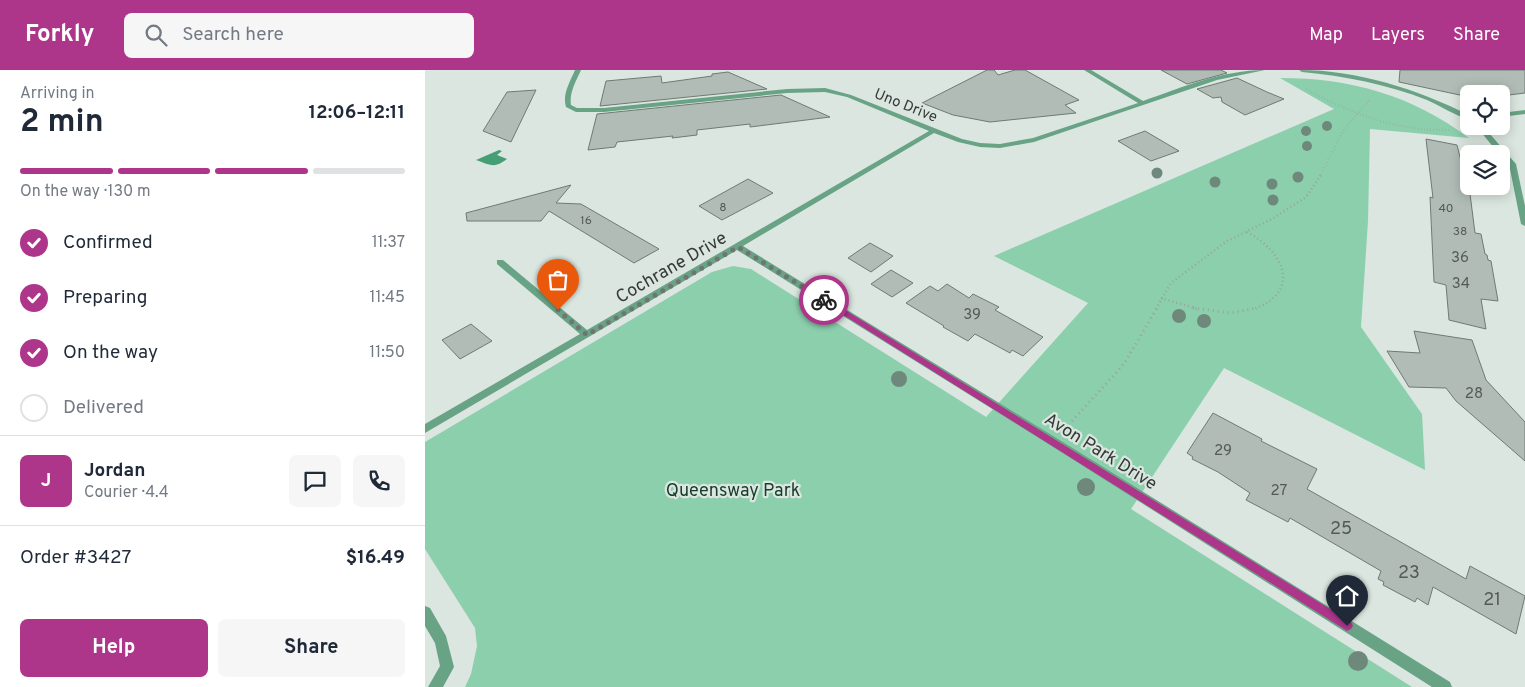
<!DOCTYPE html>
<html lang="en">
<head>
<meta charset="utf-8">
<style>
	:root { --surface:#fff; --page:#f6f6f7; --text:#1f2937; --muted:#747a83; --line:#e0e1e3; --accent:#ad368b }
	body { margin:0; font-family:Overpass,sans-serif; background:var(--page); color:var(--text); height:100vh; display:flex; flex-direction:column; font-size:19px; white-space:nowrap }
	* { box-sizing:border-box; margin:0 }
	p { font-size:16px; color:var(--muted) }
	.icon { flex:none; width:28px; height:28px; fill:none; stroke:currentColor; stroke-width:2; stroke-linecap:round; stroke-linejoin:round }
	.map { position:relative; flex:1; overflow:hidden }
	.drawer { display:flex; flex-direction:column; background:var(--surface); width:425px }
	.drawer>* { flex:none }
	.fabs { position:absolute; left:1035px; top:15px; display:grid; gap:10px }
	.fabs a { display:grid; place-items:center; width:50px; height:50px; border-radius:8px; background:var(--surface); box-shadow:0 2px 12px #0003; font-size:25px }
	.pin { position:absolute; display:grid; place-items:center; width:42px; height:42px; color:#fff; margin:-51px -21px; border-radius:50% 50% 50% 0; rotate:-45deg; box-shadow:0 0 5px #0007 }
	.pin .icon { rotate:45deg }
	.courier { position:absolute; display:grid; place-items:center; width:50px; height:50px; margin:-25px; border:4px solid #ad368b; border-radius:50%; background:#fff; color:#222; box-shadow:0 1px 6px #0007 }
	.summary em { font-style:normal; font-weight:700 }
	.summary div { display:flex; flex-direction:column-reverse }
	.summary { display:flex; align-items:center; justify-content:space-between; height:85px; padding:0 20px }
	h1 { font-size:32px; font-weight:700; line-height:38px }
	.bar { display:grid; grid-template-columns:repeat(4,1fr); gap:8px 5px; align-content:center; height:60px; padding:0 20px }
	.bar i { height:6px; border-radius:4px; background:var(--line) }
	.bar .active { background:var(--accent) }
	.bar p { grid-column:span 4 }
	.line { display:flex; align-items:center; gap:12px; padding:0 20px; border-top:1px solid var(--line) }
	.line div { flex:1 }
	.round { display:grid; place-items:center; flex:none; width:52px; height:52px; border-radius:8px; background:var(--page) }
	ol { padding:0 20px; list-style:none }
	li { display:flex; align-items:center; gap:15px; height:55px }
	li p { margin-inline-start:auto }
	li .icon { padding:5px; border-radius:50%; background:var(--accent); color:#fff; stroke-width:4 }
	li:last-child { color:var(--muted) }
	li i { width:28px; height:28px; border:2px solid var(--line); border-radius:50% }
	.primary-button { display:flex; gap:10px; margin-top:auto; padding:10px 20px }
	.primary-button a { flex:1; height:58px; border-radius:8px; background:var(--accent); color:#fff; font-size:20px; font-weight:700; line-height:58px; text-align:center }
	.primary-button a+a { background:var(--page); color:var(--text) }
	header { display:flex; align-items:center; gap:30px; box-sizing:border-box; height:70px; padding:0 25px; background:var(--accent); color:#fff }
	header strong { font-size:24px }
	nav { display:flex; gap:28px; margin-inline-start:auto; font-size:18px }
	.search { width:350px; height:45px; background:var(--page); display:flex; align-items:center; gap:12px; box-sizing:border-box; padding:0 18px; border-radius:8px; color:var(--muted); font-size:19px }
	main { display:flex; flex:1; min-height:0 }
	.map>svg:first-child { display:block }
	.green { fill:#8ccfad }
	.water { fill:#459e75 }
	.building { fill:#b1bcb6; stroke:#707a75 }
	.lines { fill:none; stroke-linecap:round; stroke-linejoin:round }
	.path-far2 { stroke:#99a39d; stroke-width:2; stroke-dasharray:0.5 2.5; stroke-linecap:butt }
	.path-far1 { stroke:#99a39d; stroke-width:2.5; stroke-dasharray:1 3; stroke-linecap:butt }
	.path { stroke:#99a39d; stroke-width:3; stroke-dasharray:1 4; stroke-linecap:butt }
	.minor { fill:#69a385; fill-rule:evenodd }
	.tree { fill:#6e897c }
	.route { fill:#ad368b }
	.done { stroke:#6f7672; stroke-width:5; stroke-dasharray:0 9 }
	.labels { text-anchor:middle; stroke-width:4.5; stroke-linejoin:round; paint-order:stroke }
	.far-number-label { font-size:12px; fill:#545a57 }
	.far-street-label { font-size:15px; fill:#353a37; stroke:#dae6df }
	.number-label { font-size:15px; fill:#545a57 }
	.street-label { font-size:18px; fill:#353a37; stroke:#dae6df }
	.park-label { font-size:18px; fill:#163d2b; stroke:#dae6df }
	.near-number-label { font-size:18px; fill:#545a57 }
</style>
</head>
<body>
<header>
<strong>Forkly</strong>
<div class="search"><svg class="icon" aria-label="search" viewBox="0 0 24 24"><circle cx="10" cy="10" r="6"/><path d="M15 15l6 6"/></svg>Search here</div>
<nav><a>Map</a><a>Layers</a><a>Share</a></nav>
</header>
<main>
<section class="drawer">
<div class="summary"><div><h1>2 min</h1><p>Arriving in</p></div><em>12:06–12:11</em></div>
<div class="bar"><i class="active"></i><i class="active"></i><i class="active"></i><i></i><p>On the way · 130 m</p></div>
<ol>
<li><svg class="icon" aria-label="check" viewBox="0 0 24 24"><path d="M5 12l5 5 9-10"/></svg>Confirmed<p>11:37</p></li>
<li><svg class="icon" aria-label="check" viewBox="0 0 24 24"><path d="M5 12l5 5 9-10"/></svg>Preparing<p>11:45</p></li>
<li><svg class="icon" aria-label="check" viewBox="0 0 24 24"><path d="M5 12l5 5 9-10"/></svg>On the way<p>11:50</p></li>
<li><i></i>Delivered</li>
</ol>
<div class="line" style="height:90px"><b class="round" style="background:var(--accent);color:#fff">J</b><div><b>Jordan</b><p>Courier · 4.4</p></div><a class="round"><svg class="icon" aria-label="chat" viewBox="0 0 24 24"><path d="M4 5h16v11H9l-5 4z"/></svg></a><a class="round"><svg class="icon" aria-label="phone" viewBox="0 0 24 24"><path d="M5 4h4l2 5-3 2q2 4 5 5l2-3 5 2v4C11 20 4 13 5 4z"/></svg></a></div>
<div class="line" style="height:65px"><div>Order #3427</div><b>$16.49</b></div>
<div class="primary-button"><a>Help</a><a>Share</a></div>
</section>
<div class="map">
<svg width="1100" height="617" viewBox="0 0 1100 617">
	<rect width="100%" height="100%" fill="#dae6df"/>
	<path class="green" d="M855 8C926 8 986 25 1044 68L945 59 943 151 936 257 997 344 1000 400 799 298 706 439 987 617H40L46 604 52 576 50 558 0 479V372L287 202 308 196 326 199 561 347 663 233 569 186 909 39Z"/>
	<path class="water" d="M74 80 77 81 72 85 82 89C70 98 67 96 51 90Z"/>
	<g class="building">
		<path d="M562 0H569L573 5 590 0H600L654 30 640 35 651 43 565 52 528 45 497 33Z"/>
		<path d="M736 0H796L802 3 762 14Z"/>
		<path d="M975 0H1100V23L1076 26V24H1044V27L974 12Z"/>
		<path d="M303 2 342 19 175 36 181 11 236 6 237 13 287 6V4Z"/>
		<path d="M812 8 842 22 859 29 820 45 797 32 796 27 788 28 772 19Z"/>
		<path d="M111 20 86 72 58 61 82 22Z"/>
		<path d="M356 25 405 47 325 57V54L272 60V65L247 68 248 66 192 72 190 77 163 80 172 44Z"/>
		<path d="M720 61 754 81 726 91 693 71Z"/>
		<path d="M1001 69 1032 75 1037 95 1044 97V116L1050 163 1056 164 1060 184 1062 185 1063 190 1066 191 1073 231 1056 229 1061 259 1024 250 1021 215 1009 212 1005 127 1008 128Z"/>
		<path d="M323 109 348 123 297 150 274 136Z"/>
		<path d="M146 115 131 133 156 134 234 179 209 193 124 141 116 151H42L41 143Z"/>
		<path d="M445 173 468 186 446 202 423 188Z"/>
		<path d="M466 200 488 213 467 227 446 214Z"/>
		<path d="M522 214 544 228 548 224 574 237 570 240 618 267 598 286 587 280 585 283 550 264 543 271 518 257 519 256 481 233 505 216 513 221Z"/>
		<path d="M46 254 67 271 35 289 17 270Z"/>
		<path d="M989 261 1047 270 1061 310 1100 352V391L1031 331 1021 318 984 317 962 281 995 283Z"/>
		<path d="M788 343 837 369 836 371 892 399 882 419 1041 509 1045 496 1100 526 1091 564 1008 517 1003 535 992 528 990 532 958 515 959 512 953 509 956 501 865 448 863 452 821 430 825 423 793 402 767 389 768 387 762 383Z"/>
	</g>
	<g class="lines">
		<g class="path-far2">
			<path d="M881 19C926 44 972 61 1024 60"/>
			<path d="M895 106 918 61 945 29"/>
		</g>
		<g class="path-far1">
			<path d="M822 162C858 181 878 221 829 239"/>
			<path d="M736 228 773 239"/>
			<path d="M731 239 746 213 802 171 847 149 881 127 896 105"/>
		</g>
		<g class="path">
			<path d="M768 238 806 243 832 238"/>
			<path d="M647 351 699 294 732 238"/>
		</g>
		<g class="minor">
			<path d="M150 0H156C151 11 144 23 146 35L152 38H179L362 19 400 18 426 25 537 69 555 73 575 74 608 68 713 33 659 0H666L718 31C758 17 798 0 840 0L792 10 609 72 575 78 555 77 533 72 509 63 318 176 633 369 1025 612 1027 617H1007L625 375 312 180 0 363V354L155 264 72 194V190H78L162 260 504 61 422 27 400 22 362 23 179 42H151L141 37C137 24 145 12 150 0Z"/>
			<path d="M874 0C933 0 991 19 1044 45V50C1029 45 1016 36 1002 30 961 14 920 6 877 2Z"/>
			<path d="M1100 40V44L1076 47V43Z"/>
			<path d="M1051 56H1058L1091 94 1100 136V156L1096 154 1084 94 1076 84H1074Z"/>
			<path d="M0 536 5 538 21 566 29 597 18 617H3L15 596 10 573 0 556Z"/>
		</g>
	</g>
	<g class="tree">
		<circle cx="902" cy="56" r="5"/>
		<circle cx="881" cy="61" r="5"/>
		<circle cx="882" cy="76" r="5"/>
		<circle cx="732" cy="103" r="5.5"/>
		<circle cx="873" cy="107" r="5.5"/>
		<circle cx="790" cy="112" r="5.5"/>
		<circle cx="847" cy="114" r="5.5"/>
		<circle cx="848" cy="130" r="5.5"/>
		<circle cx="754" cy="246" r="7"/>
		<circle cx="779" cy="251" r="7"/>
		<circle cx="474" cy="309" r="8"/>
		<circle cx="661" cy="417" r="9"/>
		<circle cx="933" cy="591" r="10"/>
	</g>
	<path class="route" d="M399 227 926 552 928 556 926 559 922 561 919 559 396 231V228Z"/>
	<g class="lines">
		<path class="done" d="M133 240 162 265 313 177 399 230"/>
	</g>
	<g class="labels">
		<g class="far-number-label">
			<text x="298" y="141">8</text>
			<text x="1021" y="142">40</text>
			<text x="161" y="154">16</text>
			<text x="1035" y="165">38</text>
		</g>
		<g class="far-street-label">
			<text transform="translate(481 35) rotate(22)" y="5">Uno Drive</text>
		</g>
		<g class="number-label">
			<text x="1035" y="192">36</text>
			<text x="1036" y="218">34</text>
			<text x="547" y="249">39</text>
			<text x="1049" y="328">28</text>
			<text x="798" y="385">29</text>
			<text x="854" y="425">27</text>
		</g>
		<g class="street-label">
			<text transform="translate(246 197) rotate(-30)" y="6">Cochrane Drive</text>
			<text transform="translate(676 381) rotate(32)" y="6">Avon Park Drive</text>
		</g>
		<g class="park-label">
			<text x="308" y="426">Queensway Park</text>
		</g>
		<g class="near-number-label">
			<text x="916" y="464">25</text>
			<text x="984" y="508">23</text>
			<text x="1067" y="535">21</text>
		</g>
	</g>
</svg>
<div class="fabs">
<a><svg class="icon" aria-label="locate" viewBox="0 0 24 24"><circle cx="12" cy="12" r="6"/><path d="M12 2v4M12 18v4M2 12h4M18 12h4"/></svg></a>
<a><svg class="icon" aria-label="layers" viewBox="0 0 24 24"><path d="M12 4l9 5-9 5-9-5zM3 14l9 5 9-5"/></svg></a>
</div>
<div class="pin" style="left:133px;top:240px;background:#ea580c"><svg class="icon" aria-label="bag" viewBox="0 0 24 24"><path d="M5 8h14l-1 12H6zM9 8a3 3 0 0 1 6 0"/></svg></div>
<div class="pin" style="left:922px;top:556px;background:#1f2937"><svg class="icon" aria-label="home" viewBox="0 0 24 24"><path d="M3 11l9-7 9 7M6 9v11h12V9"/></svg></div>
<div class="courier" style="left:399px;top:230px"><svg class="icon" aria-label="bike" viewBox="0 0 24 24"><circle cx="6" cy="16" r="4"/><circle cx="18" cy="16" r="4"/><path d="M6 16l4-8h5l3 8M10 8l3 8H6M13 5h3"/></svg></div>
</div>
</main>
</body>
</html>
